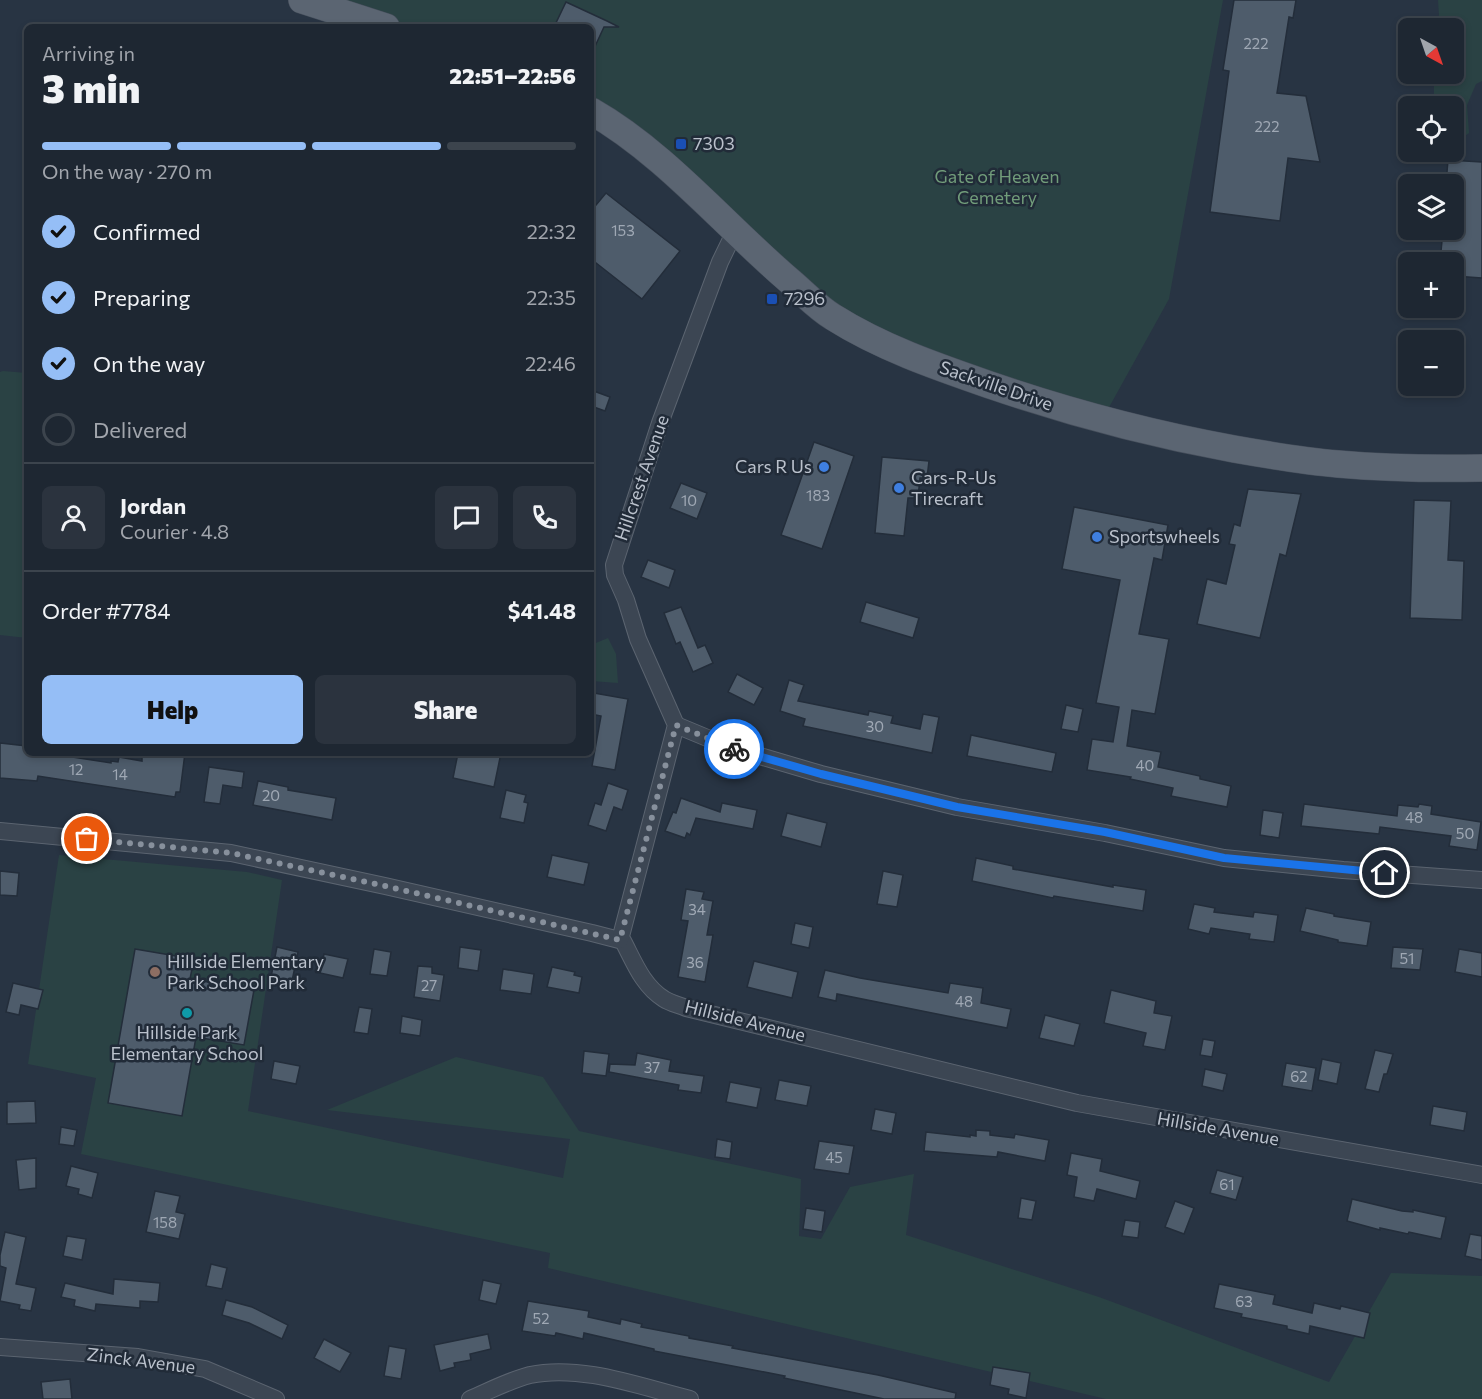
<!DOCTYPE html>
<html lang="en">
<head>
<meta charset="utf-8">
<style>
	:root { --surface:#1e2732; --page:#2b333e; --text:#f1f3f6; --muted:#a1a5ac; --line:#3c444d; --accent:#95bef6 }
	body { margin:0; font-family:Commissioner,sans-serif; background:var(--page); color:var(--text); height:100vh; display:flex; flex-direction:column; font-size:22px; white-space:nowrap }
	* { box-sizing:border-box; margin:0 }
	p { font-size:20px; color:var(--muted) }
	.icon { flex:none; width:33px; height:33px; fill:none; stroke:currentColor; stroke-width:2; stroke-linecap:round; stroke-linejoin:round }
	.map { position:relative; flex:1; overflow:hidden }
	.sheet { position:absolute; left:24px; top:24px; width:570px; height:732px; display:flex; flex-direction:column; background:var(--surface); border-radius:9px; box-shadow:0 3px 9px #0003,0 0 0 2px var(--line) }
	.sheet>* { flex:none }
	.needle { width:39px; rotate:140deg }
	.buttons { position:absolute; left:1398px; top:18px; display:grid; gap:12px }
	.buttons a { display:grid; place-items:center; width:66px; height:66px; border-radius:9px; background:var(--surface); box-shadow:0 3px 9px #0003,0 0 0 2px var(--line); font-size:30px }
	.pin { position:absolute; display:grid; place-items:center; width:51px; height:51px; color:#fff; margin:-26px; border:3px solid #fff; border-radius:50%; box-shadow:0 2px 6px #0007 }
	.courier { position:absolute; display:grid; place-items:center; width:60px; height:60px; margin:-30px; border:4px solid #1a73e8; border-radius:50%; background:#fff; color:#222; box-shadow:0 2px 8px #0007 }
	.overview em { font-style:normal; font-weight:800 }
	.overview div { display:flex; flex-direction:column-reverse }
	.overview { display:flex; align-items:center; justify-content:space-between; height:102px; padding:0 18px }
	h1 { font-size:39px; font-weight:800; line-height:45px }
	.bar { display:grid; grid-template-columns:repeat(4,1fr); gap:9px 6px; align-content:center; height:72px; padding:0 18px }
	.bar i { height:8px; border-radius:4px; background:var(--line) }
	.bar .current { background:var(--accent) }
	.bar p { grid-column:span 4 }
	.line { display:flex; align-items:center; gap:15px; padding:0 18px; border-top:2px solid var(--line) }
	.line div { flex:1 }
	.round { display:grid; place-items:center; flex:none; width:63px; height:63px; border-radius:9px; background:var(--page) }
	ol { padding:0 18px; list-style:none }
	li { display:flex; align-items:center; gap:18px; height:66px }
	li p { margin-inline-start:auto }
	li .icon { padding:6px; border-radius:50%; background:var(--accent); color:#111; stroke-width:4 }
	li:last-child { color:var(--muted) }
	li i { width:33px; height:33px; border:3px solid var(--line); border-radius:50% }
	.button { display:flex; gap:12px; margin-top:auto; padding:12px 18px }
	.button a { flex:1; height:69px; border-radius:9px; background:var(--accent); color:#111; font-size:24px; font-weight:800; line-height:69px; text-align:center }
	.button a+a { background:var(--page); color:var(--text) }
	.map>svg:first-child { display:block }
	.green { fill:#2a4244 }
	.building { fill:#4e5c6b; stroke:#232d3a; stroke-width:1.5 }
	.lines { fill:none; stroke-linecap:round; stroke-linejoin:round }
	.street-casing { stroke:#5b6470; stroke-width:18 }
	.primary-casing { stroke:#464f5c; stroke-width:28 }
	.street { stroke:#3c4653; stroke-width:16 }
	.primary { stroke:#5b6572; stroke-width:27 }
	.done { stroke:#87909c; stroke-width:6; stroke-dasharray:0 10.8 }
	.route { stroke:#1a73e8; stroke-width:8 }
	.transit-dot { fill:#1a4fb4; stroke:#212b38; stroke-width:2 }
	.shop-dot { fill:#3f7fe0; stroke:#212b38; stroke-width:2 }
	.education-dot { fill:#8d6e63; stroke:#212b38; stroke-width:2 }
	.culture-dot { fill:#0f9aa8; stroke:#212b38; stroke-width:2 }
	.labels { text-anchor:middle; stroke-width:5; stroke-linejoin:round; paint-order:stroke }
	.number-label { font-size:15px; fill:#9fa8b4 }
	.poi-label { font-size:18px; fill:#bac1cc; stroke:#212b38; text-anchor:start }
	.park-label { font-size:18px; fill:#719c7a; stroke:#212b38 }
	.street-label { font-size:18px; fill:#bac1cc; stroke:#212b38 }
</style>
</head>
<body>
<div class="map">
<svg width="1482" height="1399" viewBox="0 0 1482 1399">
	<rect width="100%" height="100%" fill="#283443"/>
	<g class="green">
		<path d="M302 0H1223L1169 299 1102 420 886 346 591 111V27H386Z"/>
		<path d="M1438 0H1482V81L1476 84 1467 105 1469 133 1454 144V106H1434V86L1414 77 1416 74H1454V28H1434L1439 15Z"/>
		<path d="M3 371 27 373V638L0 635V372Z"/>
		<path d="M608 638 616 654 618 683 591 681V645Z"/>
		<path d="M59 855 247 872 282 880 248 1111 563 1178 570 1139 327 1110 456 1057 543 1077 579 1131 801 1179 799 1236 821 1239 850 1187 914 1174 906 1235 1099 1297 1329 1382 1391 1273 1482 1276V1399H1106L548 1268 550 1253 81 1154 96 1078 28 1064Z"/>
	</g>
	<g class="building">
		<path d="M1234 0H1296L1293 18 1289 17 1277 93 1306 96 1320 162 1288 158 1280 221 1210 212 1229 71 1223 70Z"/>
		<path d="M566 2 607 21 619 27H604L591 55V27H554Z"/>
		<path d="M1448 160 1482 162V278L1454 276V262H1440L1443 230H1454V184H1446Z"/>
		<path d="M606 193 680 251 642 299 591 259V211Z"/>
		<path d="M591 390 610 397 605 411 591 406Z"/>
		<path d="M814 442 854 456 822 549 781 535Z"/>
		<path d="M882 457 929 461 927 478H920L918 498H908L904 536 875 533Z"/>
		<path d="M681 483 707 493 697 519 670 508Z"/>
		<path d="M1248 489 1301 494 1286 556 1280 554 1260 638 1197 624 1207 579 1226 584 1235 545 1229 544 1234 524 1240 526Z"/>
		<path d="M1414 500 1451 501 1448 560 1464 561 1462 620 1410 618Z"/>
		<path d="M1074 507 1168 525 1162 560 1154 558 1139 634 1169 639 1155 714 1132 710 1127 746 1161 752 1158 767 1200 776V779L1231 786 1227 807 1171 796 1173 788 1130 779 1131 777 1087 770 1092 739 1113 742 1119 707 1096 703 1120 580 1062 569Z"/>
		<path d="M648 560 675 570 669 588 641 577Z"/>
		<path d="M866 602 919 618 913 638 860 622Z"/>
		<path d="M681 607 698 648 705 645 713 663 693 672 680 642 676 644 664 613Z"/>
		<path d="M737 674 763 688 754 705 728 692Z"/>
		<path d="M789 680 804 685 798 701 868 715 869 711 893 716 891 723 920 729 923 714 939 717 932 753 803 726 805 719 780 711Z"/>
		<path d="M594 693 628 699 615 770 592 766 601 716 591 714Z"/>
		<path d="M1066 705 1083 709 1078 732 1061 729Z"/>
		<path d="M971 735 1056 753 1052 772 967 756Z"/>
		<path d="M0 743 27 746V753H46L111 763V761L118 762 119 757 142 761V753H185L180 792H176L175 797 38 776 37 781 0 778Z"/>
		<path d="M458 753H501L494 787 453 778Z"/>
		<path d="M209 767 244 772 242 788 223 785 220 804 204 802Z"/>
		<path d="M258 781 288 787V790L336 798 332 820 253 805Z"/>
		<path d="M608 783 628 790 622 810 614 807 606 831 588 825 595 803 601 805Z"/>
		<path d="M506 790 526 795 524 802 528 803 524 823 500 818Z"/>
		<path d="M681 798 720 812 722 803 757 810 753 829 696 818 690 835 687 833 685 838 665 831 673 812 676 813Z"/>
		<path d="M1304 804 1397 816 1398 805 1418 807 1419 804 1432 806 1431 814 1481 822 1477 850 1449 846 1451 836 1380 827 1379 834 1301 826Z"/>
		<path d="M1263 810 1283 813 1279 838 1260 835Z"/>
		<path d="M787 813 827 823 821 847 781 836Z"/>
		<path d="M552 855 589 863 584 885 547 877Z"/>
		<path d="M976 858 1013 866V869L1113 887V885L1146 890 1143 911 1054 896 1053 898 972 881Z"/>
		<path d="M0 871 19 873 17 896 0 895Z"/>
		<path d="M883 871 903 875 897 907 877 904Z"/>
		<path d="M686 889 704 892 702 899 713 901 707 935H713L705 982 678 977 688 921 681 920Z"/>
		<path d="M1194 904 1215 908 1214 912 1253 917 1254 912 1278 915 1274 942 1249 939 1250 934 1211 928 1209 934 1188 929Z"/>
		<path d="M1306 908 1334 914V916L1371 922 1367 946 1338 942V940L1300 931Z"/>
		<path d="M795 923 813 927 809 948 791 944Z"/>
		<path d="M277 947 298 952 291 986 270 982Z"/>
		<path d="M460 947 481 950 478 971 458 968Z"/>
		<path d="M1393 947 1423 949 1420 970 1391 968Z"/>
		<path d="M135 949 194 959 190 979 254 990 244 1045 196 1037 182 1116 108 1103Z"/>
		<path d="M374 949 391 952 387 976 370 974Z"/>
		<path d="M1459 949 1482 953V977L1455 972Z"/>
		<path d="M324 954 348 959 343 978 320 973Z"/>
		<path d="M754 961 798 972 792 998 747 987Z"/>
		<path d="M418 966 432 967V973L444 975 440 1001 414 997Z"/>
		<path d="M552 967 575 972 574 975 582 977 579 993 547 987Z"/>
		<path d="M503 969 534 974 531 994 500 990Z"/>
		<path d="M825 970 860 978 948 993 950 983 983 988 981 1003 1011 1009 1007 1028 837 994 836 1001 818 997Z"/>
		<path d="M13 983 43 990 38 1009 21 1005 19 1015 6 1012Z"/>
		<path d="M1111 990 1156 1001 1154 1013 1172 1016 1165 1050 1143 1046 1146 1033 1104 1023Z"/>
		<path d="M359 1007 372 1009 368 1034 354 1032Z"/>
		<path d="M1045 1015 1080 1024 1074 1046 1039 1038Z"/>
		<path d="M402 1016 422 1020 420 1036 400 1033Z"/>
		<path d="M1203 1039 1215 1041 1212 1057 1200 1055Z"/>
		<path d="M1375 1050 1393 1054 1387 1074H1384L1379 1092 1365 1089Z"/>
		<path d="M584 1051 609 1054 606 1076 582 1073Z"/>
		<path d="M637 1053 671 1060 669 1071 704 1076 701 1093 678 1090 679 1085 609 1072 610 1064 635 1065Z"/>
		<path d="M1322 1059 1341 1063 1337 1084 1318 1080Z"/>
		<path d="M274 1061 300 1066 296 1084 271 1079Z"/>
		<path d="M1286 1063 1316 1068 1312 1091 1282 1086Z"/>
		<path d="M1205 1069 1227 1074 1223 1091 1202 1086Z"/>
		<path d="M779 1080 811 1086 807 1106 775 1100Z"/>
		<path d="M730 1082 761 1088 757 1108 726 1102Z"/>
		<path d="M35 1101 36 1123 7 1124V1102Z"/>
		<path d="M1433 1106 1467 1112 1464 1131 1430 1125Z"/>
		<path d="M875 1109 896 1113 892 1134 871 1130Z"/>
		<path d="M61 1127 77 1130 74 1146 59 1144Z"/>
		<path d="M976 1130 990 1131V1135L1014 1138 1015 1134 1049 1140 1045 1161 998 1152 997 1157 924 1151 926 1132 970 1137V1135L976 1136Z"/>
		<path d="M717 1139 732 1142 730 1159 715 1157Z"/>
		<path d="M819 1141 854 1146 849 1174 814 1169Z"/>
		<path d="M1071 1153 1102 1159 1100 1171 1140 1181 1136 1199 1097 1189 1094 1201 1074 1197 1077 1177 1067 1175Z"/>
		<path d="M36 1158V1188L19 1190 16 1160Z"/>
		<path d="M71 1166 98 1173 92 1198 78 1194 79 1189 66 1186Z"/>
		<path d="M1217 1170 1243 1177 1236 1200 1210 1193Z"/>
		<path d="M155 1191 180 1196 176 1212 185 1214 179 1239 146 1232Z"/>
		<path d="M1021 1198 1036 1201 1032 1220 1018 1218Z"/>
		<path d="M1352 1199 1402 1211 1413 1212V1210L1446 1217 1441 1239 1409 1232 1408 1234 1380 1228V1230L1347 1221Z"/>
		<path d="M1175 1201 1194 1208 1184 1234 1165 1227Z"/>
		<path d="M806 1208 825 1211 822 1232 803 1229Z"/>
		<path d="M1125 1220 1140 1222 1138 1238 1122 1236Z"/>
		<path d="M5 1232 26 1237 16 1284 36 1288 31 1311 19 1309 20 1305 0 1301 6 1268 0 1266V1255Z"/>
		<path d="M1470 1234 1482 1236V1260L1465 1256Z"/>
		<path d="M67 1236 86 1239 82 1260 63 1256Z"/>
		<path d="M211 1264 227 1268 222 1289 206 1286Z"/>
		<path d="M114 1279 160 1283 158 1302 140 1301V1308L96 1304 95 1311 74 1306 75 1300 61 1297 65 1283 113 1294Z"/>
		<path d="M483 1280 501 1284 496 1304 479 1300Z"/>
		<path d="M1219 1284 1275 1295 1273 1304 1312 1313 1314 1303 1340 1309 1341 1306 1370 1313 1364 1338 1310 1326 1309 1334 1287 1329V1326L1241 1317 1242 1314 1214 1308Z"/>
		<path d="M226 1300 252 1307 288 1325 282 1339 249 1323 222 1315Z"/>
		<path d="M528 1301 589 1311 588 1317 620 1324 621 1319 642 1324 641 1327 689 1336V1338L733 1346 732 1348 878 1375 956 1393 955 1399H884L784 1378 785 1376 654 1351V1349L584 1333 583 1339 556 1333 555 1336 522 1331Z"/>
		<path d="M488 1334 491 1349 470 1354 471 1360 454 1363 455 1367 440 1371 434 1345Z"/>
		<path d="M324 1339 351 1353 340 1372 314 1358Z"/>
		<path d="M389 1346 406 1349 401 1379 384 1376Z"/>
		<path d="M993 1367 1030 1373 1026 1398 1008 1394 1009 1389 990 1385Z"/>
		<path d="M70 1379 72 1399H43L41 1382Z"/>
	</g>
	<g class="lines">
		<defs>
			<g id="street">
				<path d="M676 725 729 747 821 774 957 807 1105 833 1224 858 1343 870 1482 880"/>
				<path d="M0 831 231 853 385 886 592 933 623 941C634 962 643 986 664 999 670 1003 679 1005 686 1008L1077 1103 1482 1175"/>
				<path d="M620 940 676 725 638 639 626 600 615 575 614 565 660 423 720 262 735 231"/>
				<path d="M0 1347 138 1357 205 1369 276 1399"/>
				<path d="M470 1399C489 1391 510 1380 530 1375 581 1364 641 1387 690 1399"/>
			</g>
			<g id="primary">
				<path d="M302 0 386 27"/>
				<path d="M591 111C665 153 726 227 791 282 805 294 818 308 833 317 882 348 938 367 993 386 1072 413 1152 434 1234 449 1268 455 1303 461 1338 464 1385 468 1434 469 1482 468"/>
			</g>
		</defs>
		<use href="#street" class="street-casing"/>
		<use href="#primary" class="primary-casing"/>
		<use href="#street" class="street"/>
		<use href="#primary" class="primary"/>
	</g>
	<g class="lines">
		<path class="done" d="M87 839 231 853 385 886 620 940 676 725 734 749"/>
		<path class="route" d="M734 749 821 774 957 807 1105 832 1224 858 1385 873"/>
	</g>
	<g class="transit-dot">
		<rect x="675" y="138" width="12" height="12" rx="3"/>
		<rect x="766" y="293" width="12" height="12" rx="3"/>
	</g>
	<g class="shop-dot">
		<circle cx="824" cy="467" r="6"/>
		<circle cx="899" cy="488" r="6"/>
		<circle cx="1097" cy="537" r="6"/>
	</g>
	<circle class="education-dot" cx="155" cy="972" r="6"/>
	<circle class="culture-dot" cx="187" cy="1013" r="6"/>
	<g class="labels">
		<g class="number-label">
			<text x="1256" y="49">222</text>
			<text x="1267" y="132">222</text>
			<text x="623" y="236">153</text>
			<text x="818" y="501">183</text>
			<text x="689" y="506">10</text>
			<text x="875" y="732">30</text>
			<text x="1145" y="771">40</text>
			<text x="76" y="775">12</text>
			<text x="120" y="780">14</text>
			<text x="271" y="801">20</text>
			<text x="1414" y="823">48</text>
			<text x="1465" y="839">50</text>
			<text x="697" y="915">34</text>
			<text x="1407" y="964">51</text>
			<text x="695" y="968">36</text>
			<text x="429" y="991">27</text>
			<text x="964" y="1007">48</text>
			<text x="652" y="1073">37</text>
			<text x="1299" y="1082">62</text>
			<text x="834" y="1163">45</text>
			<text x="1227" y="1190">61</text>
			<text x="165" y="1228">158</text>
			<text x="1244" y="1307">63</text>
			<text x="541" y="1324">52</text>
		</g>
		<g class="poi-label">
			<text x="693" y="150">7303</text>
			<text x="784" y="305">7296</text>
			<text x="812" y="473" text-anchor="end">Cars R Us</text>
			<text x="911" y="484">Cars-R-Us<tspan x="911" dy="21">Tirecraft</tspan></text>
			<text x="1109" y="543">Sportswheels</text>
			<text x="167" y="968">Hillside Elementary<tspan x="167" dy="21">Park School Park</tspan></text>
			<text x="187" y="1039" text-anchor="middle">Hillside Park<tspan x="187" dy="21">Elementary School</tspan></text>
		</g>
		<g class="park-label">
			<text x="997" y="183">Gate of Heaven<tspan x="997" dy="21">Cemetery</tspan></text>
		</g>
		<g class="street-label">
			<text transform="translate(996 386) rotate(19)" y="6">Sackville Drive</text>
			<text transform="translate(642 478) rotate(-71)" y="6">Hillcrest Avenue</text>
			<text transform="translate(745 1021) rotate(14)" y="6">Hillside Avenue</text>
			<text transform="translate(1218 1129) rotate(10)" y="6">Hillside Avenue</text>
			<text transform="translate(141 1361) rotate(7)" y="6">Zinck Avenue</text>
		</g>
	</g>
</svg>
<div class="buttons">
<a><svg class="needle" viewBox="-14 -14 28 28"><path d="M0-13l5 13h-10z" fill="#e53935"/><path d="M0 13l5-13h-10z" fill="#a1a5ac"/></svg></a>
<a><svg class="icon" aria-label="locate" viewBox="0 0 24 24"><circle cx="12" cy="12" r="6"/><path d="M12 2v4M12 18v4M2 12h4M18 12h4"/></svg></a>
<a><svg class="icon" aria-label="layers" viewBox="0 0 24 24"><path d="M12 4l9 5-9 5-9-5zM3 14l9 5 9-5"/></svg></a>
<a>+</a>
<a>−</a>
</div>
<div class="pin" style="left:87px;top:839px;background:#ea580c"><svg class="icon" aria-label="bag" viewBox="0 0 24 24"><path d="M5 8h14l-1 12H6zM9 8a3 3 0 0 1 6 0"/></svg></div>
<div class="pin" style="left:1385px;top:873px;background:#1f2937"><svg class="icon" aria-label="home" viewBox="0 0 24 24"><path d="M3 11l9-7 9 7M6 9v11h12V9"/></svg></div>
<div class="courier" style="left:734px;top:749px"><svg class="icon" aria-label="bike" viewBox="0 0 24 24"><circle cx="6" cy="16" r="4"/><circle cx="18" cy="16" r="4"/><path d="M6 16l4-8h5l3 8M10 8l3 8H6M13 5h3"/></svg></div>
<section class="sheet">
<div class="overview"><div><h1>3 min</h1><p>Arriving in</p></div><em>22:51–22:56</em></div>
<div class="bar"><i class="current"></i><i class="current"></i><i class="current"></i><i></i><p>On the way · 270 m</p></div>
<ol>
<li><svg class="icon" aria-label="check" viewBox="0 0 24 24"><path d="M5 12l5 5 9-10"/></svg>Confirmed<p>22:32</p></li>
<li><svg class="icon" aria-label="check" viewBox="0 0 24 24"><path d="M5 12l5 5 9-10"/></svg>Preparing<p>22:35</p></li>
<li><svg class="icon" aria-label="check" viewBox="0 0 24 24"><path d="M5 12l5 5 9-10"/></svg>On the way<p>22:46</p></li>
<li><i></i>Delivered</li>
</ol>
<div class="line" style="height:108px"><a class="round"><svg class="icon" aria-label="person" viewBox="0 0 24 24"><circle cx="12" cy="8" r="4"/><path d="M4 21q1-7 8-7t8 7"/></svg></a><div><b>Jordan</b><p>Courier · 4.8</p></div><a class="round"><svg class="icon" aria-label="chat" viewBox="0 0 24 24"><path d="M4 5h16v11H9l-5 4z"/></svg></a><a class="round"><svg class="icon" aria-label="phone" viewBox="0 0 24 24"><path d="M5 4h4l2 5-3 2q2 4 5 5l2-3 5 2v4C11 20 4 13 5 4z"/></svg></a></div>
<div class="line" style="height:78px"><div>Order #7784</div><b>$41.48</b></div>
<div class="button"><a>Help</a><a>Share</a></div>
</section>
</div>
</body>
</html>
